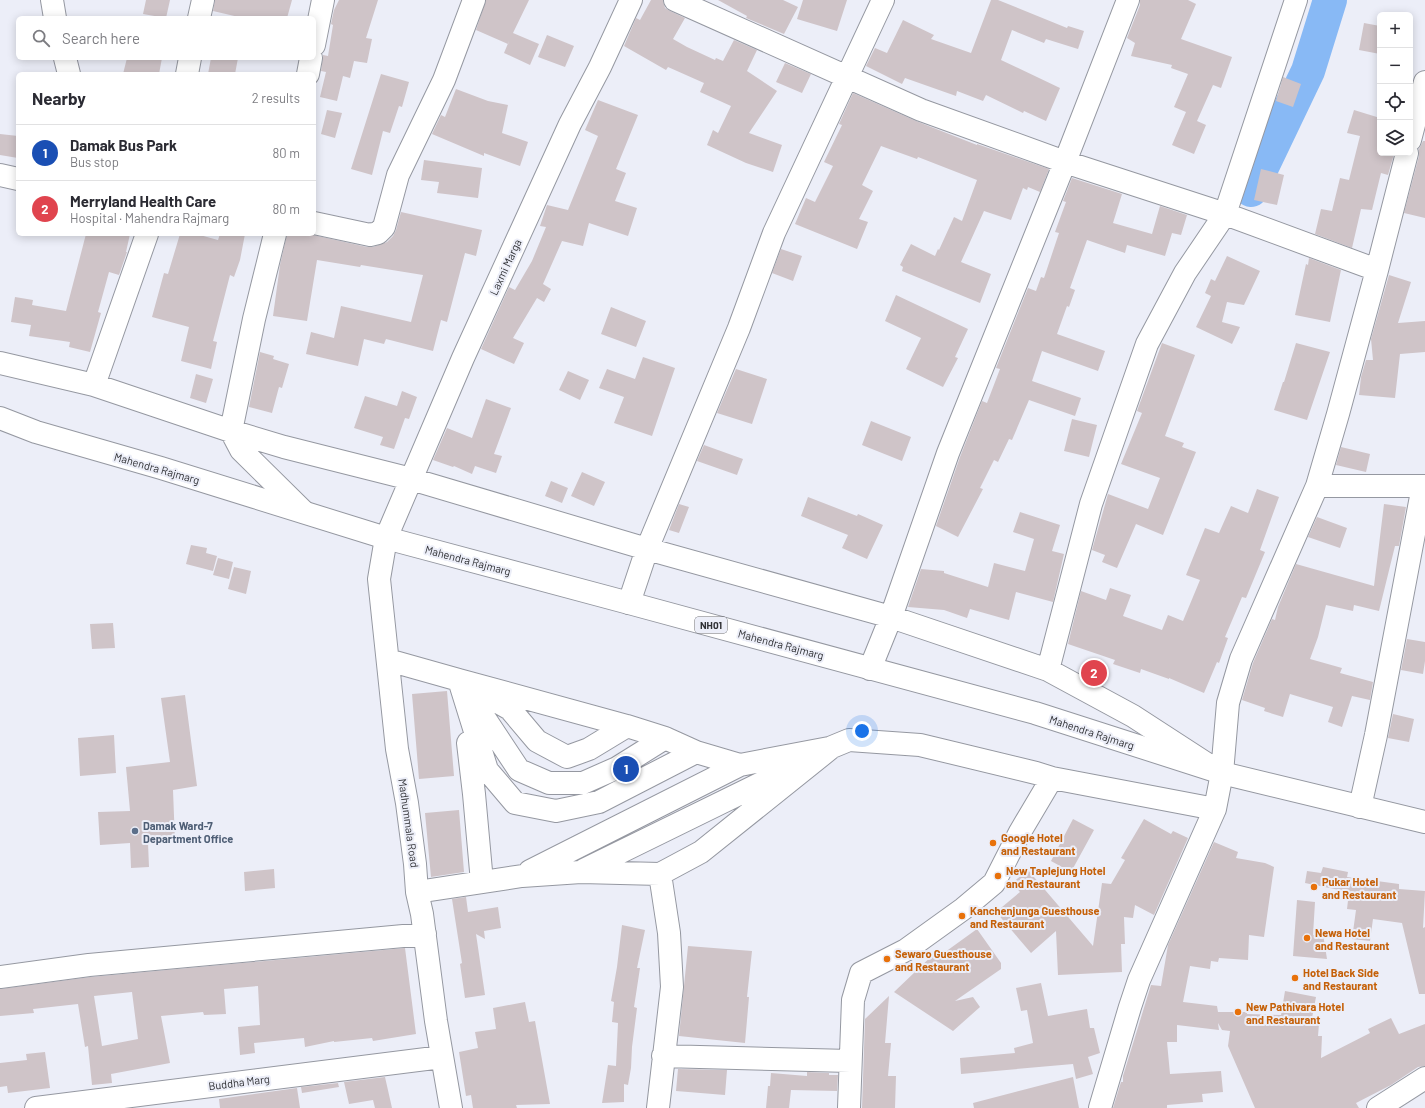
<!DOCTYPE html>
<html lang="en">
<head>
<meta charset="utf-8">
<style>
  :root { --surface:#fff; --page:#f2f2f3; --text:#2b2b33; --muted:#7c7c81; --line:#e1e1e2; --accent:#3c5dcf }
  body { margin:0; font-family:Barlow,sans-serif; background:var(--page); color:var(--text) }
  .controls { position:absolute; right:12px; top:12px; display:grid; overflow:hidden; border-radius:6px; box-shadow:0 2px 10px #0003 }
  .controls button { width:36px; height:36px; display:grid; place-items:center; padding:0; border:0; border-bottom:1px solid var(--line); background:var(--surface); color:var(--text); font:20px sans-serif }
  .you { position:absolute; left:862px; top:731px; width:14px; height:14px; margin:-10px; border:3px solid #fff; border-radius:50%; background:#1a73e8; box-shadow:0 0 0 6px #1a73e833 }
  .badge { display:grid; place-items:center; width:26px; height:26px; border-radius:50%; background:var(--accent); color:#fff; font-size:13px; font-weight:700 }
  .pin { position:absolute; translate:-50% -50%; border:2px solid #fff; box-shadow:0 1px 4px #0006 }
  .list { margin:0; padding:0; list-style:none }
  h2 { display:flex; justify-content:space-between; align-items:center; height:52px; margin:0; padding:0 16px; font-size:17px }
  h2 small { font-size:13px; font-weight:400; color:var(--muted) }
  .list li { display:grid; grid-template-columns:26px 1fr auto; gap:12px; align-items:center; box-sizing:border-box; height:56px; padding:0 16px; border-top:1px solid var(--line) }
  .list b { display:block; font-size:15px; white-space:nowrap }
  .list p { margin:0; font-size:13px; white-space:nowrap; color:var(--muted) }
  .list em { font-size:13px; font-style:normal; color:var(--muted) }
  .icon { flex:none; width:22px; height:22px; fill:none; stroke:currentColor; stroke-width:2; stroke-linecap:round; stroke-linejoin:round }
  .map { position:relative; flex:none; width:1425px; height:1108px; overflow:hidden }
  .search { position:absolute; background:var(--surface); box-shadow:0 2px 10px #0003; left:16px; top:16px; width:300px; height:44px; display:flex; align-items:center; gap:10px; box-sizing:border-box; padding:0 14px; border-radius:6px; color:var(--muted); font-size:15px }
  .panel { position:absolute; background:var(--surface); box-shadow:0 2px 10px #0003; left:16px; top:72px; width:300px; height:164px; border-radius:6px }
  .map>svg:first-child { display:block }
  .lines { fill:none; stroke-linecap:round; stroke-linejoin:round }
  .river { stroke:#88b9f5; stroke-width:34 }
  .building { fill:#cfc4c8; fill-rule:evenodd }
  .minor-casing { stroke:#9598a1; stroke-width:24 }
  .highway-casing { stroke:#9598a1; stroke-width:24 }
  .minor { stroke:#fff; stroke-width:22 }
  .highway { stroke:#fff; stroke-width:22 }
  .service-dot { fill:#5c6f8a; stroke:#eceef8; stroke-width:1.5 }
  .food-dot { fill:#e8710a; stroke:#eceef8; stroke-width:1.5 }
  .labels { text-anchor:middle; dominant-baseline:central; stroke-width:4; stroke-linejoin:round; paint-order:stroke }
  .shield { fill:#eceef8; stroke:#68696f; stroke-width:1 }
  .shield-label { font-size:10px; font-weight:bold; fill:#2f3034 }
  .street-label { font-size:11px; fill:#2f3034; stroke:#eceef8 }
  .service-label { font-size:11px; font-weight:bold; fill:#4e5e75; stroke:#eceef8; text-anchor:start }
  .food-label { font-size:11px; font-weight:bold; fill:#c56008; stroke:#eceef8; text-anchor:start }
</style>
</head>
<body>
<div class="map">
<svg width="1425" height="1108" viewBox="0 0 1425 1108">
  <rect width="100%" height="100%" fill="#eceef8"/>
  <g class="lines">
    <!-- river -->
    <path class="river" d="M1251,190l57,-119 22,-71"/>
  </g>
  <!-- building -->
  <path class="building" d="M146,0h24l-4,18 -23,-4z
    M215,0h77l-5,18h-44l-30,-7z
    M339,0h39l-12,38 6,1 -5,24 -13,-2 -4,17 -7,-2 -6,25 -17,-4 6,-25 -5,-1 2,-16 5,1 5,-31 -2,-1 3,-14z
    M486,0h43l-16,33 26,11 -9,21 -26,-12 5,-12 -1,3 -32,-14z
    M651,0h12l2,8 5,3 15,7 -12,21 14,8 28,13 1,-2 7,3 11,-21 23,10 -10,21 30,20 -28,42 33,12 -9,27 -27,-9 -39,-18 6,-15 5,3 13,-27 -31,-14 4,-9 -36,-16 -2,3 -42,-24 12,-28 4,2z
    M718,0h65l15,7 -14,27 -38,-16 1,-2z
    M803,0h44l-10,31 -40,-12z
    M991,0h7l69,28 1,-2 16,5 -6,18 -32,-10 -2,4 -32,-13 -11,30 59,28 -14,33 -22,-10 -1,2 -37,-18 -3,6 -26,-10 -1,5 -51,-18 -3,6 -36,-18 9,-18 12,5 16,-33 31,15 -3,4 40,14z
    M1140,0h48l8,4 -15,35 51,18 -11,31 -8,-3 -16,36 9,4 -12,29 -22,-9 14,-33 -12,-5 14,-33 -17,-6 1,-3 -41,-9 4,-13 -8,-5 13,-33z
    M1364,23l16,3v28l-21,-4z
    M547,35l27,11 -9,21 -27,-10z
    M127,58h35l-3,16h-36z
    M211,58h27l-3,16h-27z
    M785,63l26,11 -9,19 -26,-11z
    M381,74l28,8 -7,25 -3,-1 -9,27 -7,-2 -11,44 -21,-6z
    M1283,77l18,7 -8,23 -17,-6z
    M456,89l32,12 20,4 -6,28 26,9 -8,24 -36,-13v3l-52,-22 9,-19 4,2z
    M853,93l63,28 61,24v-1l72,25 -9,23 -12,-5 -1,3 -4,-2 -12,32 -27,-9 -23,51 30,12 -11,29 -78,-32 1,-4 -3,-2 11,-21 24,12 3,-7 1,1 15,-33 8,4 15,-41 -59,-23 -1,2 -36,-13 -19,39 11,6 -14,28 9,3 -11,27 -62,-25 11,-26 9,4 18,-36 -9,-4 18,-37 -3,-1z
    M598,100l40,15 -22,54 10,4 -11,28 22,7 -9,28 -39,-13 -6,23 -21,-5 -19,43 8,5 -7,13 -7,-4 -24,40 11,5 -10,21 -33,-15 28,-62 6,3 17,-29 14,-34 -6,-1 7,-21 21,5 30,-74 -13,-6z
    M327,110l15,3 -7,25 -14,-4z
    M1354,110l26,8v35l14,1 -6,21 -7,-2 -9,37 -11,-1 -9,39 -37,-14 6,-25 11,2 8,-33 9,2 11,-44 -13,-3z
    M0,134l18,2v22l-18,-3z
    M1423,141h2v77l-21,-5 15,-57v-7z
    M424,160l58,8 -4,30 -41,-5 2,-11 -18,-2z
    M1261,169l23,6 -7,30 -23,-5z
    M1072,178l50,16 -9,29 39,11 8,-28 27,9 -6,20 -9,-2 -7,23 -38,-11 -2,8 -38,-13 -17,48 5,2 -6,17 -2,-1 -10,28 48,17 -7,20 -56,-20 -10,30 49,17 -6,18 -46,-16 -17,40 -3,-1 -11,23 -4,-2 -14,28 3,1 -25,48 -22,-11 24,-69 22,-56 5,2 13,-34 -4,-1 32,-80 8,3 5,-14 3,1 15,-45 -4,-1 11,-30 -3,-1z
    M401,212l81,18 -6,26 -11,-3 -18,69 -6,-2 -8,31 -47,-12 -2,5 -20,-5 -6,27 -52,-12 5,-22 23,6 7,-32 70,16 12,-47 -62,-10 -1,2 -43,-7 -10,61 -34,-5 7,-51 7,-31h22l58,13h6l14,-5 6,-6 3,-6z
    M86,234h44l-4,18h1l-8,23 -10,-3 -11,40 3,1 -11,39 -21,-5 1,-5 -41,-6 2,-11 -20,-3 4,-25 18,3 -1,5 34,6z
    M180,234h16l22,6 2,-6h25l-5,26 -6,17 -4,-2 -17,66 4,1 -6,27 -30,-8 8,-34 -37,-10 12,-44 4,1z
    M781,249l21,7 -9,25 -21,-8z
    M1227,256l33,15 -16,34 -17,-3 -5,20 18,5 -8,17 -36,-17 15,-31 -6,-3 6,-14 4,2z
    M1309,258l32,12 -11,52 -35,-7 11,-51 2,1z
    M1389,275l22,7 -13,41 27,-2v31l-25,2 -5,44 -36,-3 2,-18 5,-17h7l-2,-21z
    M896,295l72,34 -13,28 3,1 -15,29 -37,-18 15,-31 -36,-17z
    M611,307l35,14 -10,26 -35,-13z
    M1162,343l33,12 -30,81 19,7 -2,4 14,5 -33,83 -27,-11 -19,44 -15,-6 3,-7 -13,-5 16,-56 40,15 12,-31 -39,-14 21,-51 -5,-2z
    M1296,343l34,9 -23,68 -33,-10 9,-28h1z
    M260,352l14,4 -1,3 16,5 -7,24 -3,-1 -7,26 -23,-6z
    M643,357l32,11 -23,68 -38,-13 10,-26 -25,-9 8,-19 28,10z
    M736,369l31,10 -15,45 -35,-11z
    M568,371l21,9 -9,20 -21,-10z
    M196,374l17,5 -7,24 -16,-5z
    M402,391l15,6 -8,22 -4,-1 -11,31 -14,-4 3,-8 -29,-9 11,-32 32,10z
    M486,399l25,9 -17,46 8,2 -6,17 -21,-7 -3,8 -18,-8 -1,1 -20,-7 14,-32 25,10z
    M1072,419l25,6 -8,32 -25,-6z
    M871,421l40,16 -9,24 -40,-16z
    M704,445l39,14 -6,16 -40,-14z
    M1341,447l29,7 -4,18 -30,-7z
    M582,472l23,10 -11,24 -23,-10z
    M551,481l17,7 -6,15 -17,-7z
    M1257,489l22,8 -19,53 5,2 -19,46 -4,-1 -17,40 3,1 -9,25 -2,-1 -13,31 -35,-15v1l-28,-10 -1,4 -27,-9 2,-4 -47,-16 13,-53 25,9 4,-12 21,7 -8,21 39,14 6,-15 15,6 17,-41 -14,-5 19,-47 14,5 12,-27 17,7z
    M808,497l49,19 1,-2 25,11 -16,34 -25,-11 6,-13 -47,-19z
    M679,504l10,3 -10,26 -10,-3z
    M1384,504l22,3 -7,39h-4l-16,65 -25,-6 -1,6 -27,-6 -8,32 -8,22 32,9 -2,5 33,9 -3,18 -18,-4 -10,31 -14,-5 5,-15 -43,-13 -7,23 -19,-6 1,-3 -23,-8 11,-37 19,-44 3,1 3,-13 18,-43 78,22z
    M1020,512l40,13 -8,26 12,3 -11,48 -37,-10 -7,28 -39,-11 -3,9 -23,-8 -36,-3 13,-38 23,2v2l44,14 6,-24 31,8 9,-32 -21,-7z
    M1317,517l30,11 -7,20 -32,-11z
    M191,545l16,3 -1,5 11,3 -4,15 -27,-7z
    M218,558l15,4 -4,17 -16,-4z
    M234,567l17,4 -5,23 -18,-5z
    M113,623l2,25 -23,1 -2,-25z
    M1407,639l18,3v19l-2,13 -22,-4z
    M447,691l7,85 -35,3 -7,-85z
    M185,695l12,91 -24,4 2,52 -27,1 1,24 -18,1 -1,-25 -30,2 -2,-33 32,-1 -4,-44 44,-5 -9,-64z
    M1393,714l21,5 -5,23 -21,-4z
    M114,735l2,38 -36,3 -2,-38z
    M459,810l5,62 -33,5 -6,-64z
    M1073,819l21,11 -23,42 -20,-11z
    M1144,819l27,15 2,-3 15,7 -34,77 -19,-10 -2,13 -9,-1 1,27h-4l1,28 -64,3 -2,-44 -25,22 -35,-41 24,-20 -8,-9 16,-13 65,76 9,-63 9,1 14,-24 -4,-2z
    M1214,842l24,10 -2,6 29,5 9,4 -10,70 -15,-2 -1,25 -29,-2 -1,4 -7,-1 -1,8 -20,-3 -7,36 34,4 1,6h29v2l34,1 4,-24 31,6 -5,26 8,1 -1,12h4l-1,22 49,-25 -2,-4 23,-11 8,16 26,-10v42l-7,1 -27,18 -35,18 3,5h-104l-27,-62 2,-15 -8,-1 -4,-7 1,7 -42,-5v17h-10l3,32 51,-3 2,21 -21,2 1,8 -36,3v3h-54l8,-26h2v-6l28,-91 10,1 7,-41z
    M1323,867l25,5 -1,5 52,7v5l26,2 -2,37 2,-1v67h-6l-17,-71 -29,-4 -3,22 -18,-2 4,-29 -9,-1 2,-17 -44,-9 2,-12 14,2z
    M274,869l1,19 -30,3 -1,-19z
    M466,897l2,15 30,-5 3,21 -17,3 1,8 -9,-5 9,61 -20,3 -5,-34 2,-1 -10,-64z
    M1297,900l18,2 -2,33 10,-1 4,25 -34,-3z
    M622,925l23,5 -8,38h3l-6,39 3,1 -5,39 -1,21 -3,17 -4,-1v18l-22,1 6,-38 8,1 2,-43 -6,-1 2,-20 -3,-1 6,-34z
    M977,929l24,34v6l-46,32 18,-4 7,10 -27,24 -59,-39 44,-42 3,5z
    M688,946l64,5 -5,46h2l-4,46 -66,-7z
    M405,948l11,86 -43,7 -1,-3 -38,4v-1l-29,6 -1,-9 -50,5 1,10 -15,2 -2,-28 22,-2 -2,-39 -34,3 2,25 -22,1 -1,-3 -42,4 9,47 -59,11 1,9 -20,2 -4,-39 -3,1 -7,-43 -45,5 1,4 -34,3v-27l90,-12zM132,992l6,47 -36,7 -8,-50z
    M1041,983l7,33 39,-7 3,19h4l6,25 -12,4 5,17 -17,5 -3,-15 -112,10 -1,-16 55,-5 -1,-5 19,-5 -6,-33 -6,1 -5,-23z
    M889,996l-4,47h6l-3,33h8l-1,32h-33l3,-89z
    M525,1002l4,20 6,-1 15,83 -34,1 1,3h-44l-2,-13 -5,1 -7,-44 19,-4 -3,-16 21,-3 -3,-21z
    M45,1052l5,36 -42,5 -1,-7 -7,1v-24l27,-3 -1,-6z
    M678,1069l49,1 -2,25 -49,-4z
    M807,1072l22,1v2h9l-1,16 -46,-1 -2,18h-23l2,-22h2l1,-13 36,3z
    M385,1077l7,31h-17l-2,-8 -24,4 -5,-22z
    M1073,1077l6,31h-105l-1,-5z
    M338,1083l1,4 -37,6 -1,-6z
    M297,1088l3,20h-80l-1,-9z"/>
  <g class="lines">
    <!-- minor casing -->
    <g class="minor-casing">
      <path id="minor" d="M52,0l3,18
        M675,0l246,110 144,52 160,52 152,56
        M199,18l4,-18
        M314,45l9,-45
        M65,58l4,16
        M187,74l3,-16
        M308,74l3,-16
        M1410,140l15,-58
        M0,175l18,4
        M314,223l56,12 8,-2 6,-6 14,-52 46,-95 30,-80
        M275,234l-21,85 -23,112 10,19 63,62
        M0,363l94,22 137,46 53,16 127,32 236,70 244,68 157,53 85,46 77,50
        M94,385l53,-151
        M1317,486h108
        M629,603l18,-54 92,-221 35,-95 109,-233
        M388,660l71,20 28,90 28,33 41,8 43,-9 97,-50 44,13
        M870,669l21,-52 57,-164 117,-291 63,-162
        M1048,670l43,-166 56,-160 38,-71 40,-59 71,-214
        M459,680l168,46 38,12
        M487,696l23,13 27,32 30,16 22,-8 38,-23
        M472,699l47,71 30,13h34l34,-15 48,-30 31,14
        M468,743l6,51 8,88
        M1360,807l16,-72 47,-249
        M584,870l210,-103
        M530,871l210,-106 89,-17
        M417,892l105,-16 59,-4 79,2 41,-22 131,-105 17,-7 71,5 116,28 16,5 163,31
        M0,977l89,-12 336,-31
        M663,1056l187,5
        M36,1108l406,-51
        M451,1108l-15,-87 -14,-107 -5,-22 -2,-28 -8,-61 -10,-54 -18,-170 7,-41 77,-180 107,-234 30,-57 31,-67
        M658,1108l14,-121 -3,-54 -9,-59
        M849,1108l4,-108 8,-27 45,-23 57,-41 31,-26 26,-51 32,-54
        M1100,1108l30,-101 9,-27 76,-171 7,-36 6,-70 13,-44 76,-173 21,-72 39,-144 30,-117
        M1378,1108l47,-30"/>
    </g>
    <!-- highway casing -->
    <g class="highway-casing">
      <path id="highway" d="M0,418l36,14 125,36 225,70 243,65 406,110 187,60 203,49"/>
    </g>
    <!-- minor -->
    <use href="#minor" class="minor"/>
    <!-- highway -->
    <use href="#highway" class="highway"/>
  </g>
  <!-- markers -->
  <circle class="service-dot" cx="135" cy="831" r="4"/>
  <g class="food-dot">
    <circle cx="993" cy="843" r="4"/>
    <circle cx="998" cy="876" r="4"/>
    <circle cx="1314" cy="887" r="4"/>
    <circle cx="962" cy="916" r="4"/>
    <circle cx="1307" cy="938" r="4"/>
    <circle cx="887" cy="959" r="4"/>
    <circle cx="1295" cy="978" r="4"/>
    <circle cx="1238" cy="1012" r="4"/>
  </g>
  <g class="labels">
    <!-- shield labels -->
    <rect class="shield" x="695" y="617" width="32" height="16" rx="3"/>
    <g class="shield-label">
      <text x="711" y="625">NH01</text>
    </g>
    <!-- street labels -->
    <g class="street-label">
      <text transform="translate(505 267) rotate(-65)">Laxmi Marga</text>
      <text transform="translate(157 468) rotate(16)">Mahendra Rajmarg</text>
      <text transform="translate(468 560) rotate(15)">Mahendra Rajmarg</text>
      <text transform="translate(781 644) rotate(15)">Mahendra Rajmarg</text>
      <text transform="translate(1092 732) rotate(18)">Mahendra Rajmarg</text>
      <text transform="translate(409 823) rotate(82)">Madhummala Road</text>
      <text transform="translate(239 1082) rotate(-7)">Buddha Marg</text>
    </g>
    <!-- service labels -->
    <g class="service-label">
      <text x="143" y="825">Damak Ward-7<tspan x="143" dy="13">Department Office</tspan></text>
    </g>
    <!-- food labels -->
    <g class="food-label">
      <text x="1001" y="837">Google Hotel<tspan x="1001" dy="13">and Restaurant</tspan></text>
      <text x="1006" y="870">New Taplejung Hotel<tspan x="1006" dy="13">and Restaurant</tspan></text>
      <text x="1322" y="881">Pukar Hotel<tspan x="1322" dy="13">and Restaurant</tspan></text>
      <text x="970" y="910">Kanchenjunga Guesthouse<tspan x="970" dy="13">and Restaurant</tspan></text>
      <text x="1315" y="932">Newa Hotel<tspan x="1315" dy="13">and Restaurant</tspan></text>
      <text x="895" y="953">Sewaro Guesthouse<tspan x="895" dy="13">and Restaurant</tspan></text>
      <text x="1303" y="972">Hotel Back Side<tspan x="1303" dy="13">and Restaurant</tspan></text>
      <text x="1246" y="1006">New Pathivara Hotel<tspan x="1246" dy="13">and Restaurant</tspan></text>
    </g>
  </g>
</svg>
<div class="controls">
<button>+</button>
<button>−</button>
<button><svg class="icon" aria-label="locate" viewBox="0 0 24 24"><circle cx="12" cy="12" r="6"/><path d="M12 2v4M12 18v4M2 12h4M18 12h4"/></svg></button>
<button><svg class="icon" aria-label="layers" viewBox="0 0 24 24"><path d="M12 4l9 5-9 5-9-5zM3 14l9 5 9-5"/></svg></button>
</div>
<div class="you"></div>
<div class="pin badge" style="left:626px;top:769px;background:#1a4fb4">1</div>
<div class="pin badge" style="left:1094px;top:673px;background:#e0444e">2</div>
<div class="search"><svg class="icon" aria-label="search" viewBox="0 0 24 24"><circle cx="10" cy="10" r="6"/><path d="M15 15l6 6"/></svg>Search here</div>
<section class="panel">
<h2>Nearby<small>2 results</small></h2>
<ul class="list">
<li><span class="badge" style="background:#1a4fb4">1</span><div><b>Damak Bus Park</b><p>Bus stop</p></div><em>80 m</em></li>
<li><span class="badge" style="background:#e0444e">2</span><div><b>Merryland Health Care</b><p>Hospital · Mahendra Rajmarg</p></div><em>80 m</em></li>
</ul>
</section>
</div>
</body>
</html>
